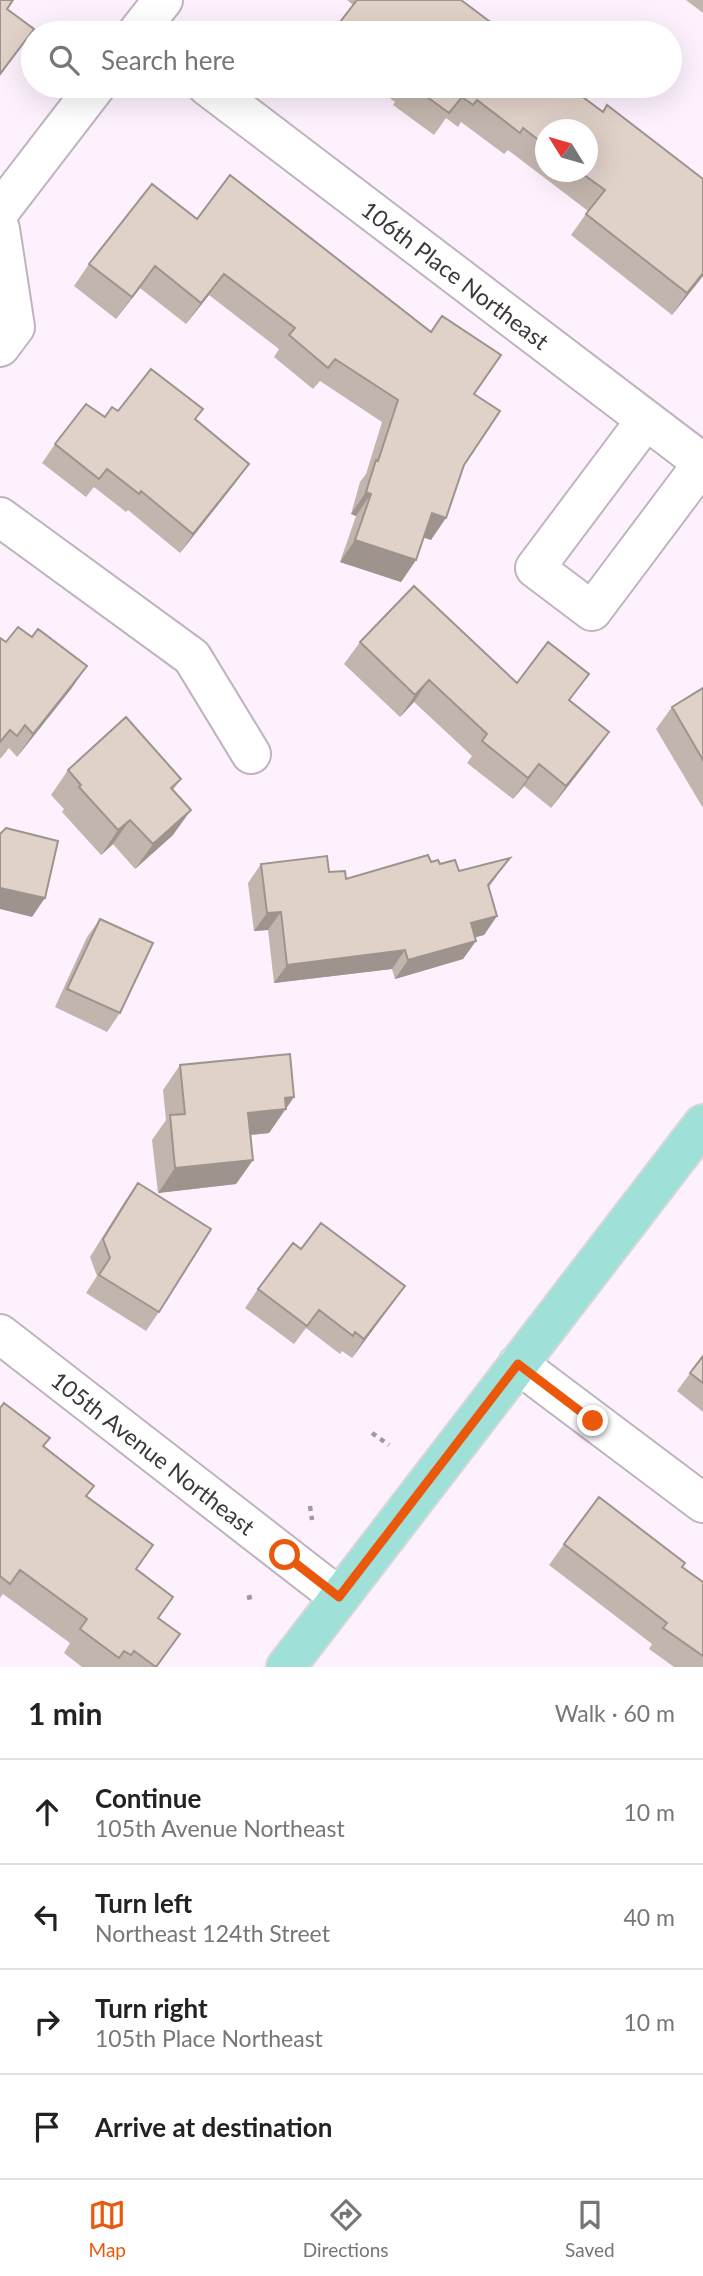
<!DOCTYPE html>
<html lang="en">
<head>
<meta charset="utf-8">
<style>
  :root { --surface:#fff; --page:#f6f6f6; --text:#222; --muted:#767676; --line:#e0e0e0; --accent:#ea580c }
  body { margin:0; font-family:Lato,sans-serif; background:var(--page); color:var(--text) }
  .compass { position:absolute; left:535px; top:119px; width:63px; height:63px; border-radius:50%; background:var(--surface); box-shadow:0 7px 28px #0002; rotate:307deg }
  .stop { position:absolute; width:21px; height:21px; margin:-16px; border:5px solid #ea580c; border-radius:50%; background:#fff }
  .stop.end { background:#ea580c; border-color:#fff; box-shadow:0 2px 7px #0008 }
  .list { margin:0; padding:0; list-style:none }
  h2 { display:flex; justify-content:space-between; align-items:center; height:91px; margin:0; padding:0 28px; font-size:30px }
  h2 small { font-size:23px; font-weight:400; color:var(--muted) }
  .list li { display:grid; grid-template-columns:46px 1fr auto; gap:21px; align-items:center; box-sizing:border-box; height:105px; padding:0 28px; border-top:2px solid var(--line) }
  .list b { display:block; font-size:26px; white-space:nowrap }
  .list p { margin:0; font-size:23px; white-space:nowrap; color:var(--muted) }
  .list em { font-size:23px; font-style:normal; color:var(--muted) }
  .icon { flex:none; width:38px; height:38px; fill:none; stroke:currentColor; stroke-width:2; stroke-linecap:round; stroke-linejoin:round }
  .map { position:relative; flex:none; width:703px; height:1667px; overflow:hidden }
  .search { position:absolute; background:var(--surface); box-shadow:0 7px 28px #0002; left:21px; right:21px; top:21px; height:77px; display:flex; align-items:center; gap:18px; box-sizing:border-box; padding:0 24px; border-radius:38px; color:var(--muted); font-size:26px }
  .sheet { height:511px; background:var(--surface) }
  nav { display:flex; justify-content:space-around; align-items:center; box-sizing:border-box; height:98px; border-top:2px solid var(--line); background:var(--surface); font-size:19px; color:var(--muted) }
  nav a { display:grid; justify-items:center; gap:4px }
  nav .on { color:var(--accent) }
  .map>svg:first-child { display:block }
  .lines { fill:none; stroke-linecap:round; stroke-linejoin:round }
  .minor-casing { stroke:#bfb3bf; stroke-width:42 }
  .major-casing { stroke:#d8d7d8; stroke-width:42 }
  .path { stroke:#a399a3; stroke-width:4.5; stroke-dasharray:5 5; stroke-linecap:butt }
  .minor { stroke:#fff; stroke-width:38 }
  .major { stroke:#9fe1d9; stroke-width:38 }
  .wall { fill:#c2b5ad; fill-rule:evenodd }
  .shaded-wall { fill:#9e938d }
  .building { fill:#e1d2c9; stroke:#9e938d; stroke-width:2 }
  .route { stroke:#ea580c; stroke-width:9 }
  .labels { text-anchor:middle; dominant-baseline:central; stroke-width:6; stroke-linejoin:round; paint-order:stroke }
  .street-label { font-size:23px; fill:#3c373c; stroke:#fef1fe }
</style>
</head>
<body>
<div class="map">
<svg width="703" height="1667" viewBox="0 0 703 1667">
  <rect width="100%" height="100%" fill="#fef1fe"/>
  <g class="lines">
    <!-- minor casing -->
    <g class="minor-casing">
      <g id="minor">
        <path d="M137,33l26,-33"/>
        <path id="s1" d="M207,86l496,377"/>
        <path d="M0,211l96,-125"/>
        <path d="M0,229l15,98 -15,20"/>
        <path d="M646,420l-111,148 57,43 111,-148"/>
        <path d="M0,517l192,140 59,97"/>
        <path id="s2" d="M0,1334l339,263"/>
        <path d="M518,1364l185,139"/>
      </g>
    </g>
    <!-- major casing -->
    <g class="major-casing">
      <path id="major" d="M286,1667l417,-543"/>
    </g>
    <!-- path -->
    <path class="path" d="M372,1433l17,12
      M310,1506l2,14
      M247,1598l8,-2"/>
    <!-- minor -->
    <use href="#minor" class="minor"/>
    <!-- major -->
    <use href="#major" class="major"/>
  </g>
  <!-- wall -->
  <path class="wall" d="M347,0h114l44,33h-173l21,-28z
    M686,0h17v13z
    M373,86h195l135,190 -31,39 -101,-80 17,-24 -80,-61 -4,4 -43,-32 -3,5 -12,-9 -12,17 -41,-30 2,-3zM545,130l42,42h-42z
    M197,219l234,113 11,-16 32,78 -10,71 -33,75 -7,-3 -8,23 -15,22 -61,-20 16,-46 -5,-2 9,-32 6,-8 16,-52 -62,-41 -7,8 -39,-32 5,-8 -70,-54 -23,29 -46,-36 -24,31 -42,-33 15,-22z
    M118,411l77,9 41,62 -56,71 -52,-43 -2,2 -32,-25 -8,10 -44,-34 13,-19z
    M32,637l55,29 -16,23 -54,68 -8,-9 -8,10h-1v-120l6,4z
    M360,642l157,41 53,18 23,53 -42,54 -27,-22 -11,13 -46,-36 5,-7 -58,-54 -14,15 -56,-53z
    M703,688v120l-47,-79 16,-22z
    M68,770l113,9 -8,11v45l-38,34 -22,-25 -12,11 -39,-43 2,-3 -13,-14z
    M431,862l9,2 19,7 38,5 -8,11 8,29 -13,19 -9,2 1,4 -13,18 -68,20 -3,-10 -118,14 -6,-53 -14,1 -6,-48 13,-19 68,8 17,7z
    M100,919l20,94 -13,19 -52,-25 32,-70z
    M180,1065l114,32 -25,36 -18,2 2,25 -17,24 -78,9 -6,-53 14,-20 -3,-30z
    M138,1183l21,129 -13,19 -60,-38 11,-17 -7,-19 35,-56z
    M301,1249l104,37 -53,72 -10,-7 -2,3 -34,-26 -12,16 -49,-36 13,-19z
    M703,1356v56l-26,-21z
    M0,1408l43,39 51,39 -7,10 49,73 37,28 -15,22 -1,48h-75l-18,-14 6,-10 -67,-49 -3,4z
    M564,1544l118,23 21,15v85h-29l-25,-18 3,-5 -103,-79z"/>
  <!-- shaded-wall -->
  <path class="shaded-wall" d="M34,29l-16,22 -18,24v-1z
    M155,266l-15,22 -24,31 16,-22z
    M703,273v3l-31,39 15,-22z
    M224,274l-15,21 -23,29 15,-21z
    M249,464l-13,18 -56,71 13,-19z
    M366,492l5,2 -15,22 -5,-2z
    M432,513l14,5 -15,22 -15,-5z
    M355,540l61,20 -15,22 -61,-20z
    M87,666l-16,23 -54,68 16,-23z
    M429,680l-15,22 -14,15 15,-22z
    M609,732l-16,22 -42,54 15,-22z
    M539,764l-15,22 -11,13 15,-21z
    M191,810l-18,25 -38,34 18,-25z
    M130,820l-17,24 -12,11 17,-25z
    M0,888l45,10 -13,19 -32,-8z
    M281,912l-13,18 -14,1 13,-18z
    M497,916l-13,19 -26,7 13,-19z
    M476,941l-13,18 -68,20 13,-19z
    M405,950l-13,19 -118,14 13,-18z
    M294,1097l-25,36 -38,4 17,-24 37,-15z
    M253,1160l-17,24 -78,9 17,-25z
    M405,1286l-13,18 -40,54 12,-19z"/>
  <!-- building -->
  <path class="building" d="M0,0h13l-6,9 27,20 -34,45z
    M357,0h104l44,33h-158l-10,-7z
    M412,86h156l35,26 4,-7 96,74v94l-16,20 -101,-79 19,-24 -25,-18h7v-42h-42v15l-22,-17 -3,5 -43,-33 -4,5 -11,-8 -13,16z
    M230,175l201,157 11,-16 59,39 -27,39 26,17 -36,54 -18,53 -14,-5 -16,47 -61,-20 16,-46 -5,-2 10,-32 2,1 20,-61 -63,-41 -7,9 -39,-33 6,-7 -71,-54 -23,29 -46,-37 -23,31 -43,-33 63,-80 45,35z
    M151,369l52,40 -8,10 54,45 -56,70 -52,-43 -2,3 -32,-25 -8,10 -44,-35 31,-40 19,13 7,-10 6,4z
    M414,586l103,97 31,-41 41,32 -20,26 40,32 -43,54 -27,-22 -11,14 -46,-37 5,-7 -58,-54 -14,15 -55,-53z
    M18,627l14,10 6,-8 49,37 -54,68 -8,-9 -8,11 -7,-6 -10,12v-104l6,4z
    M703,688v72l-31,-53z
    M126,717l55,62 -10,9 20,22 -38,34 -23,-24 -12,10 -39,-43 2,-2 -13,-15z
    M6,828l52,13 -13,57 -45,-10v-54z
    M428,855l3,7 7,-2 2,4 15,-4 4,11 51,-13 -22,27 9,31 -26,7 5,18 -68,19 -3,-10 -118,15 -6,-53 -14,1 -6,-49 66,-8 2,16 16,-1 1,8z
    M100,919l53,24 -33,70 -53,-24z
    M290,1054l4,43 -9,1 1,11 -38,4 5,47 -78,8 -5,-53 15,-1 -5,-49z
    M138,1183l73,46 -52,83 -60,-37 11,-17 -7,-19z
    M321,1223l84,63 -41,53 -9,-7 -2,4 -34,-26 -12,16 -49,-37 35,-46 8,6z
    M703,1356v27l-13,-10z
    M4,1403l46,35 -7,8 51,40 -8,10 67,49 -17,24 37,28 -15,21 22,16 -24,33 -22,-16 -3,4 -7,-4 -5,7 -39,-29 7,-10 -67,-49 -10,14 -10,-8v-168z
    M599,1497l86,66 -3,4 21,15v74l-40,-28 4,-5 -103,-79z"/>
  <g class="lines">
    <!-- route -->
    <path class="route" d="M285,1555l54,42 179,-233 75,57"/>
  </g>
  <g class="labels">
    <!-- street labels -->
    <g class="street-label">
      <text stroke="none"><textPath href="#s1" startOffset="312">106th Place Northeast</textPath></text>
      <text stroke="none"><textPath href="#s2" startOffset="194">105th Avenue Northeast</textPath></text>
    </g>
  </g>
</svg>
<svg class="compass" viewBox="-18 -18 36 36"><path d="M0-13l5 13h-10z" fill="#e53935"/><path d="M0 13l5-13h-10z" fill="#767676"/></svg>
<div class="stop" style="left:285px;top:1555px"></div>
<div class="stop end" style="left:593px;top:1421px"></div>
<div class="search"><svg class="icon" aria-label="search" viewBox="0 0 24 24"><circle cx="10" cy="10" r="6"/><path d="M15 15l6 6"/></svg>Search here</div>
</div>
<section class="sheet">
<h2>1 min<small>Walk · 60 m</small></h2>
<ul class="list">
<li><svg class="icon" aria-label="ahead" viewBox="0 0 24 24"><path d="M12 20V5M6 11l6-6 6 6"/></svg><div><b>Continue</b><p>105th Avenue Northeast</p></div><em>10 m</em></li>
<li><svg class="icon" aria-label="left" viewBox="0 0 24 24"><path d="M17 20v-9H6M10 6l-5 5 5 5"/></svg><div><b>Turn left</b><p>Northeast 124th Street</p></div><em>40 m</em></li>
<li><svg class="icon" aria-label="right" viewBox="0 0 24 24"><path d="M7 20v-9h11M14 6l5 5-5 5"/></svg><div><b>Turn right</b><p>105th Place Northeast</p></div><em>10 m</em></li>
<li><svg class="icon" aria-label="arrive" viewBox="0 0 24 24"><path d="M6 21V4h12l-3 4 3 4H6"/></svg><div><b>Arrive at destination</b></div></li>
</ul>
</section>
<nav>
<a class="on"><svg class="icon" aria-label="map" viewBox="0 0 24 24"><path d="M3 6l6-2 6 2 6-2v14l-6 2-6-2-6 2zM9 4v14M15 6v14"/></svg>Map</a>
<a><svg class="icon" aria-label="directions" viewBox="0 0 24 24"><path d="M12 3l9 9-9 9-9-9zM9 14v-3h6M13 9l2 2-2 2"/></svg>Directions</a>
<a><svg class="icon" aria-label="saved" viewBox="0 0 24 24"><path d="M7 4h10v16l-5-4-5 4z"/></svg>Saved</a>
</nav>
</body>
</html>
